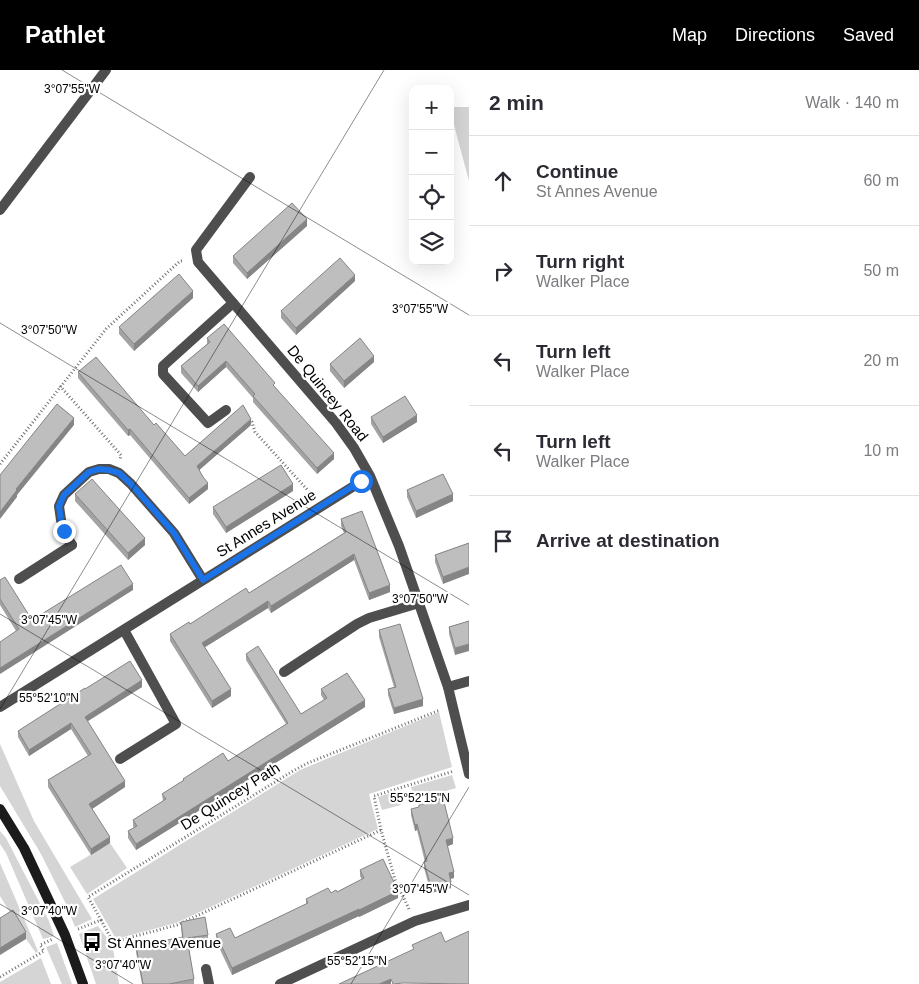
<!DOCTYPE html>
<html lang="en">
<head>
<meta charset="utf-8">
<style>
  :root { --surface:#fff; --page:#f7f7f7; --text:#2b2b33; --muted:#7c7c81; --line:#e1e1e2; --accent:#000 }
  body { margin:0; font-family:Arial,sans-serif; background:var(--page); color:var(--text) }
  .controls { position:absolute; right:15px; top:15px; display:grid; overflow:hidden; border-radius:10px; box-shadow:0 5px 20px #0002 }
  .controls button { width:45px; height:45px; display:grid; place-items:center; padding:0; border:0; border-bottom:1px solid var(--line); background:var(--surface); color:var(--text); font:25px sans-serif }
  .stop { position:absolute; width:15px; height:15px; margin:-11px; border:4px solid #1a73e8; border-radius:50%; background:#fff }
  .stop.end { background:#1a73e8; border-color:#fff; box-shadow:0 1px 5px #0008 }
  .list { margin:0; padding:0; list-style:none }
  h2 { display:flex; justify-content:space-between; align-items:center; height:65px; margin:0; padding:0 20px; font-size:21px }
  h2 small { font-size:16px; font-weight:400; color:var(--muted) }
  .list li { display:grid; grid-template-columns:32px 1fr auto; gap:15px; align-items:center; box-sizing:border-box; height:90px; padding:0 20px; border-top:1px solid var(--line) }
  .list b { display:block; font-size:19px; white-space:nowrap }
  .list p { margin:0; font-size:16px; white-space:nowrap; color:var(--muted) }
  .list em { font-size:16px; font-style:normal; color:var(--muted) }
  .icon { flex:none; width:28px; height:28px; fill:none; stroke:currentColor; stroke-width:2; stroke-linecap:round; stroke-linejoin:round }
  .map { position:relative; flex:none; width:469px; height:914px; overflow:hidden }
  header { display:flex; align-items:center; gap:30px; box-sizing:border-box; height:70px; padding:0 25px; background:var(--accent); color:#fff }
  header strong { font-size:24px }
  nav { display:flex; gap:28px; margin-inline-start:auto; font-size:18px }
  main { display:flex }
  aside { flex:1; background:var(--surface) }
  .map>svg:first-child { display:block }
  .green { fill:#d5d5d5 }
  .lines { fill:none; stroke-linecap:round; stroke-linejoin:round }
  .path { stroke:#707070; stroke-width:3; stroke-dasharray:1 2.5; stroke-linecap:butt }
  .lane { stroke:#4e4e4e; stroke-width:10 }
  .street { stroke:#4e4e4e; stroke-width:10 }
  .secondary { stroke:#1b1b1b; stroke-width:10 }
  .wall { fill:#a3a3a3 }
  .shaded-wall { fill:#858585 }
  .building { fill:#bebebe; stroke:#858585 }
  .route { stroke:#1a73e8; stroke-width:6 }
  .ticks { fill:none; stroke:#000; stroke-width:1; stroke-opacity:0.45 }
  .labels { text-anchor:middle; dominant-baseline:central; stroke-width:4.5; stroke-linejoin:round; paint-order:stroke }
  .street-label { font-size:15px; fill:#000; stroke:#fff }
  .poi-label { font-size:15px; fill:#000; stroke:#fff; text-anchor:start }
  .ticks-label { font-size:12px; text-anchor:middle; fill:#000; stroke:#fff; stroke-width:4.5; stroke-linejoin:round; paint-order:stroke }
</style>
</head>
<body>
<header>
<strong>Pathlet</strong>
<nav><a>Map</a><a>Directions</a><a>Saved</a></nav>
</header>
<main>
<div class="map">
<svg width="469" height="914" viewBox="0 0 469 914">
  <rect width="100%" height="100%" fill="#fff"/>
  <!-- green -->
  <path class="green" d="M450,37h19v74l-19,-71z
    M439,642l13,55 -83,27 9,35 -202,94 -60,16 -23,-40 207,-129z
    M0,674l34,77 58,98 -17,8 -10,-25 -24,-48 -41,-68z
    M452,705l4,13 -41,12 -4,-13z
    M397,721l4,14 -19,5 -4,-13z
    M0,761l6,7 43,83 5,15 -11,3 -37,-86 -6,-9z
    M110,773l17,25 -40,26 -17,-27z
    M0,793l38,88 -2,2 -10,-14 -26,-43z
    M98,856l9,12 6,11 6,35h-23l-17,-50z
    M57,873l15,41h-10l-16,-37z
    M41,888l10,26h-51v-2z"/>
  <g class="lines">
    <!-- path -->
    <path class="path" d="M60,316l61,69 -1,5
      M249,349l3,3 3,10 58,64
      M0,394l106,-135 74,-68h4
      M409,839l-14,-29 -14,-50 -7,-34 80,-25
      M101,850l12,22 64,-17 204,-95
      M78,859l23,-9 -13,-23 205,-126 15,-8 132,-53
      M0,907l44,-26 -4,-6 13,-6"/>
    <!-- lane -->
    <path class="lane" d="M0,140l106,-140
      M226,340l-18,13 -45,-49v-8l70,-63
      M19,509l53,-34
      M284,602l73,-48 12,-6 50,-15
      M448,617l21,-6
      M120,689l56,-35 -52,-94
      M206,899l3,15"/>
    <!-- street -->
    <path class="street" d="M250,107l-54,73 2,12 138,161 18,25 16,28 29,70 49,141 21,87
      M72,475l-8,-14 -3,-11 -2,-14 5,-11 25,-23 10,-3h10l10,4 12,11 43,49 29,47
      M0,637l370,-231
      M280,914l135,-63 54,-16"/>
    <!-- secondary -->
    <path class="secondary" d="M0,739l24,39 41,87 18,49"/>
  </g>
  <!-- wall -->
  <path class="wall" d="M307,156l-60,53 -14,-16v-7z
    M355,211l-59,54 -15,-17v-7z
    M193,228l-59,53 -15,-17v-7z
    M207,268l68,49 59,72 -17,15 -64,-72v-4l-27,-31 -28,25 -17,-19v-7l26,-22z
    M374,292l-30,26 -14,-17v-7z
    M78,302l76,53 31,31 66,-31 -52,45 9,19 -19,15 -59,-69 -2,1 -50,-58z
    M371,347l46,5 -34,21 -12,-19z
    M407,420l46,11 -37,17 -9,-21z
    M293,421l-67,42 -13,-19v-7z
    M75,424l70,51 -17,15 -53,-59z
    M341,449l49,73 -21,8 -15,-40 -83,53 -3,-5 -63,39 26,49 -19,12 -42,-67v-7l79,-41 95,-60 -3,-7z
    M469,473l-26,41 -8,-22v-7z
    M0,510l32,40 101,-30 -117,41 -16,-26z
    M469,551l-14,34 -6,-21v-7z
    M379,560l44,76 -29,8 -6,-19v-6l6,-2 -15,-50z
    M246,584l55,60 23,-14 -3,-5v-6l44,18 -229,143 -8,-12v-7l6,-3 -1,-2v-6l30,-19 -1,-7 21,-13v-2l45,-18 58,-37 -40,-64z
    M142,617l-55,34 38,66 -33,22 18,34 -19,12 -43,-68v-7l40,-24 -17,-27 -42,27 -11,-19v-6l67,-42z
    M411,739l42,35 -6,2 7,32 -4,1 1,9 -20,5 -7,-25v-6h1l-8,-32 -2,1 -4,-16z
    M360,800l38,28 -39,19v-1l-127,59 -16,-34v-7l19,4 71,-34v-5l31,-7 25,-12 -2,-4z
    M181,852l27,13v6l-20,3 6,35v5h-52l-6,-32v-6l46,-9 -1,-9z"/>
  <!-- shaded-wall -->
  <path class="shaded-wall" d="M307,149v7l-60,53v-6z
    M355,205v6l-59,54v-7z
    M193,221v7l-59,53v-7z
    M374,286v6l-30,26v-7z
    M226,291v6l-28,25v-6z
    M417,345v7l-34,21v-6z
    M74,348v7l-57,70v2l-17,22v-7l16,-23z
    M251,349v6l-54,47v-6z
    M130,359v6l-2,1v-6z
    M334,383v6l-17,15v-6z
    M208,413v6l-19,15v-6z
    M293,414v7l-67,42v-6z
    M453,424v7l-37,17v-7z
    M145,468v7l-17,15v-7z
    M354,484v6l-83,53v-7z
    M469,497v7l-26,10v-7z
    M133,514v6l-133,84v-6z
    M390,515v7l-21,8v-7z
    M268,531v7l-66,41v-6z
    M469,574v7l-14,4v-7z
    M142,610v7l-57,36v-6z
    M231,619v7l-19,12v-7z
    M423,629v7l-29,8v-6z
    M365,630v7l-229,143v-6z
    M71,653v6l-42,27v-6z
    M125,711v6l-36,24v-7z
    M417,754v6l-2,1v-6z
    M110,767v6l-19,12v-6z
    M453,768v6l-7,3v-7z
    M454,802v6l-5,1v-6z
    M451,812v6l-20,5v-6z
    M398,821v7l-39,19v-7z
    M359,839v7l-127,59v-7z
    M26,862v7l-26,16v-7z
    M391,909v5h-12z"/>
  <!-- building -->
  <path class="building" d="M292,133l15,16 -60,54 -14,-17z
    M340,188l15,17 -59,53 -15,-17z
    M179,204l14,17 -59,53 -15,-17z
    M224,254l51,59 -2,2 61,68 -17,15 -64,-72 2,-2 -29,-33 -28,25 -17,-20 29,-24 -3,-4z
    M360,268l14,18 -30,25 -14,-17z
    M96,287l58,68 2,-2 29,33 58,-51 8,14 -54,47 6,11 5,6 -19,15 -59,-69 -2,1 -50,-58z
    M405,326l12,19 -34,22 -12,-20z
    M57,334l17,14 -58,71 1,1 -17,22v-37z
    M281,395l12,19 -67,43 -13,-20z
    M443,404l10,20 -37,17 -9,-21z
    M92,409l53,59 -17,15 -53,-59z
    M362,441l28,74 -21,8 -15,-39 -83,52 -3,-5 -66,42 29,46 -19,12 -42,-67 19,-12 1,2 56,-36 3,5 97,-61 -5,-13z
    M469,473v24l-26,10 -8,-22z
    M121,495l12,19 -133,84v-26l19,-13 -19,-30v-19l5,-3 27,43z
    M469,551v23l-14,4 -6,-21z
    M400,554l23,75 -29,9 -6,-19 8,-2 -17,-57z
    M258,576l43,68 26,-16 -6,-9 26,-16 18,27 -229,144 -8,-13 9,-5 -4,-6 33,-21 -4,-5 22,-14 -1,-1 40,-26 5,8 60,-38 -42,-69z
    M130,591l12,19 -57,37 40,64 -36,23 21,33 -19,12 -43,-69 43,-26 -20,-31 -42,27 -11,-19 67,-43v1z
    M443,728l10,40 -7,2 8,32 -5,1 2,9 -20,5 -7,-25 3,-1 -10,-37 -2,1 -4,-16 8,-2v-2z
    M383,789l15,32 -39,19v-1l-127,59 -16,-34 14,-6 5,10 73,-35 -2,-4 22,-11 3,5 5,-3 1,2 27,-14 -4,-8z
    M13,840l13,22 -26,16v-30z
    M205,847l3,18 -21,3 7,41 -25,5h-26l-7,-38 47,-9 -2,-15z
    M469,861v53l-66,-1 -10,1 -2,-5 -12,5h-40l75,-35 -2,-4 29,-13 4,10z"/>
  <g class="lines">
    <!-- route -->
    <path class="route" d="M64,461l-3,-11 -2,-14 5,-11 25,-23 10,-3 10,1 10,3 12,11 43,49 29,47 158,-99"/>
  </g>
  <!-- ticks -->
  <path class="ticks" d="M62,0l407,245M0,253l469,282M0,544l469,281M0,639l384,-639M0,834l133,80M351,914l118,-197"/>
  <!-- icons -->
  <defs>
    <g id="bus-bare" transform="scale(1.5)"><path d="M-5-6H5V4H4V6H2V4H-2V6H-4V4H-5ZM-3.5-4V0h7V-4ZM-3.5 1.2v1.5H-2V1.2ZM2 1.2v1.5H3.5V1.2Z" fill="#000" stroke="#fff" stroke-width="2.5" paint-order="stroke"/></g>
  </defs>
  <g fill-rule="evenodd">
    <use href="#bus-bare" x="92" y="872"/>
  </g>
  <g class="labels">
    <!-- street labels -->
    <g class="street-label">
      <text transform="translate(328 323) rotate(51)">De Quincey Road</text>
      <text transform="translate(266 453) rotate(-32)">St Annes Avenue</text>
      <text transform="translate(230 726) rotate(-32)">De Quincey Path</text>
    </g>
    <!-- poi labels -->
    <g class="poi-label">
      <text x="107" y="872">St Annes Avenue</text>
    </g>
  </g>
  <g class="ticks-label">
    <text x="72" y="23">3°07'55"W</text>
    <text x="420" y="243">3°07'55"W</text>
    <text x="49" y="264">3°07'50"W</text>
    <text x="420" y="533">3°07'50"W</text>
    <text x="49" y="554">3°07'45"W</text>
    <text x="49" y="632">55°52'10"N</text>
    <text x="420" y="732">55°52'15"N</text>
    <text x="420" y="823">3°07'45"W</text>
    <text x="49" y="845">3°07'40"W</text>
    <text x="357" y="895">55°52'15"N</text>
    <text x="123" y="899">3°07'40"W</text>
  </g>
</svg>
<div class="controls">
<button>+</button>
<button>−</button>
<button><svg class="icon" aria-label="locate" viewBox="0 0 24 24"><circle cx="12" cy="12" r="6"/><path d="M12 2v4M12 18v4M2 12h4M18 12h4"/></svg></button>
<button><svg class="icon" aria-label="layers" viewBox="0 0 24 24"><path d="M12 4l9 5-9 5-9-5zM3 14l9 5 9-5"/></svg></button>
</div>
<div class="stop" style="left:361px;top:411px"></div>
<div class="stop end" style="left:64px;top:461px"></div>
</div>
<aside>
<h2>2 min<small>Walk · 140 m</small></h2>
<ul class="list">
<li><svg class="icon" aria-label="ahead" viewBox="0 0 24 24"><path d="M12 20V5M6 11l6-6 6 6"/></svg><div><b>Continue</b><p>St Annes Avenue</p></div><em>60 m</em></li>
<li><svg class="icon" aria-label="right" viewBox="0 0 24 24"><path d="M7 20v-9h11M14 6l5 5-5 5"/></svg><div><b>Turn right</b><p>Walker Place</p></div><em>50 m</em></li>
<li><svg class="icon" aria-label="left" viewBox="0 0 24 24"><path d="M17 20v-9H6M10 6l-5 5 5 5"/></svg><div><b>Turn left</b><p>Walker Place</p></div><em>20 m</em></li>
<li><svg class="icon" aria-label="left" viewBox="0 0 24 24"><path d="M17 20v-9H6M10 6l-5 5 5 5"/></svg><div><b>Turn left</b><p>Walker Place</p></div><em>10 m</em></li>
<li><svg class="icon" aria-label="arrive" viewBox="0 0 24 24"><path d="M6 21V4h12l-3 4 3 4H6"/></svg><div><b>Arrive at destination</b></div></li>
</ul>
</aside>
</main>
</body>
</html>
